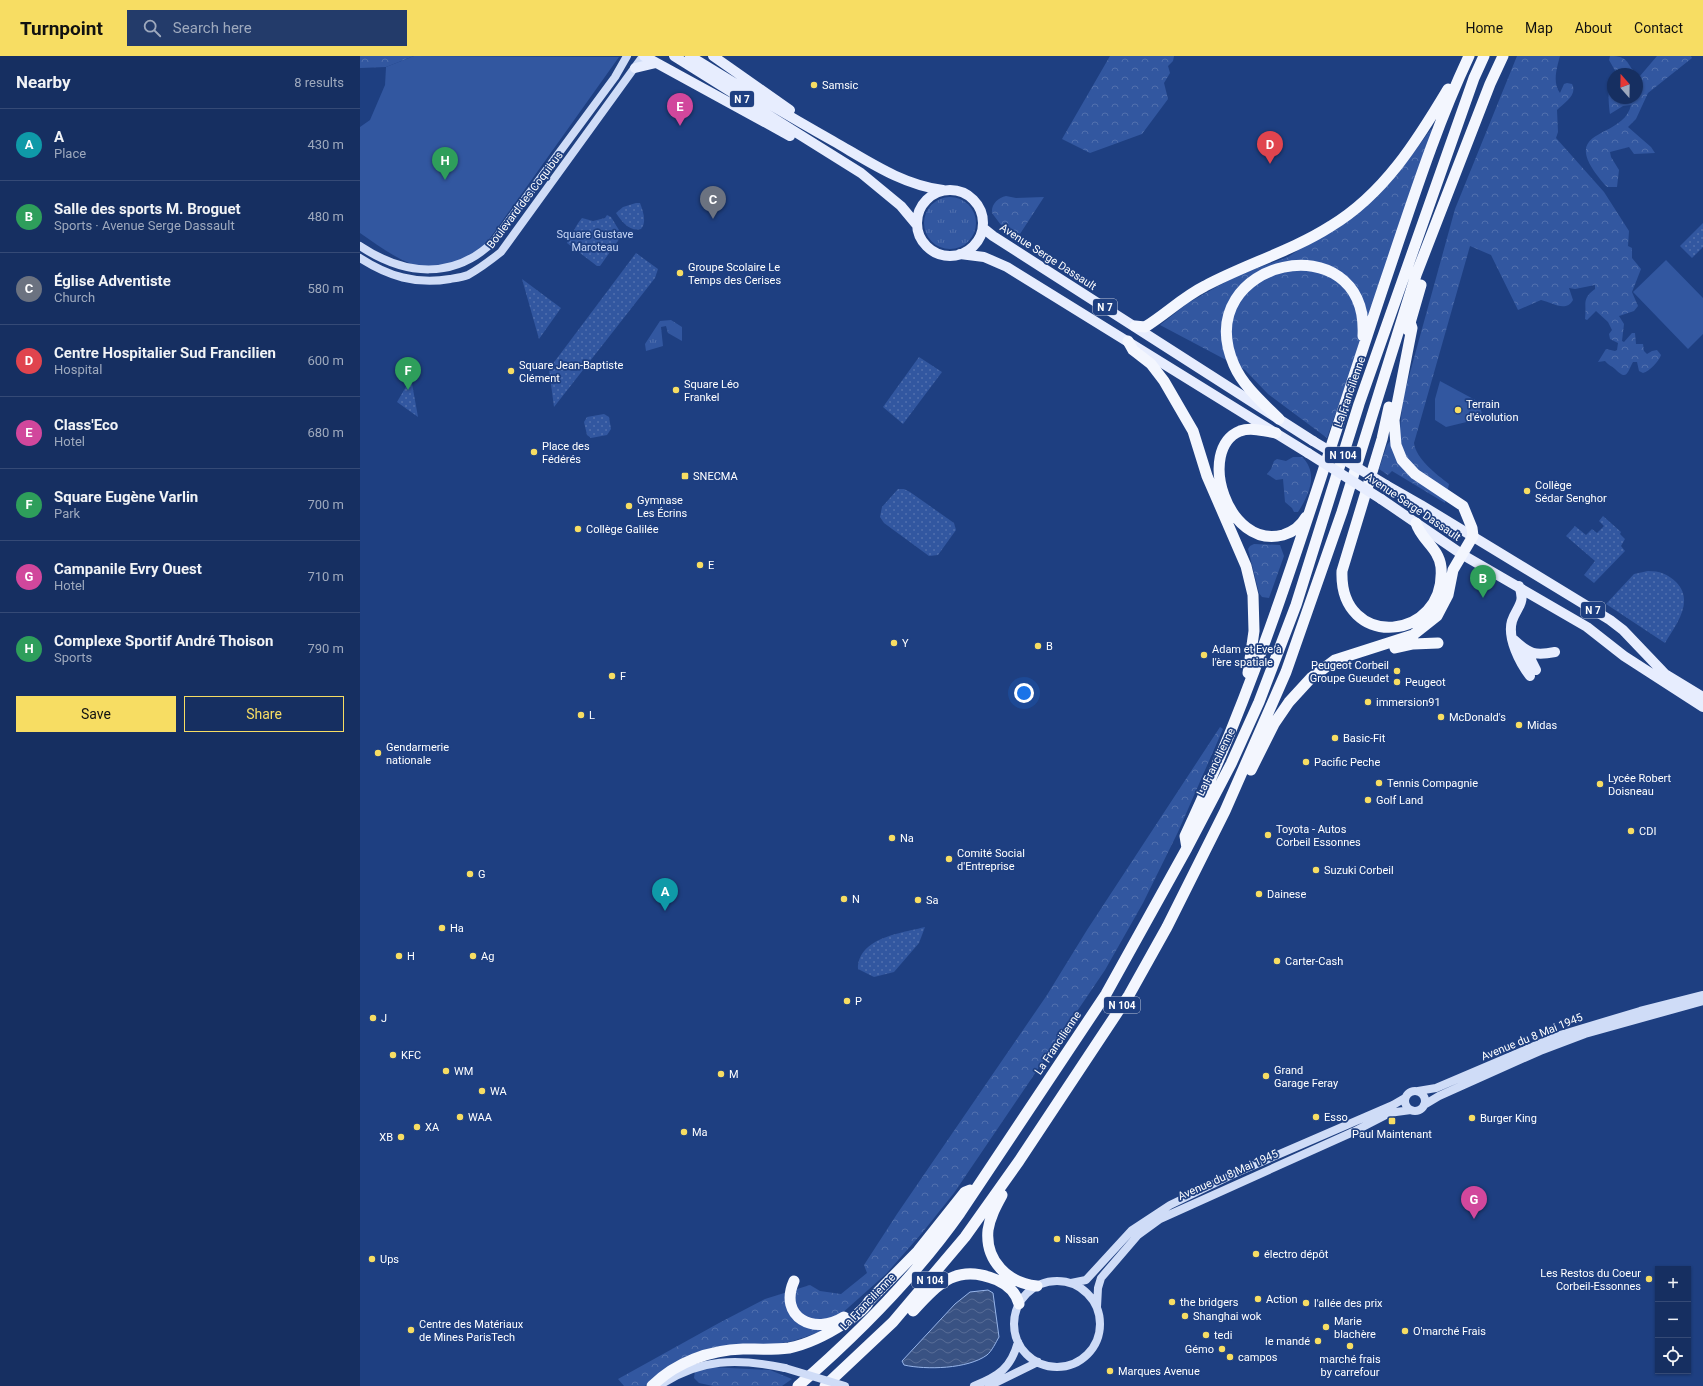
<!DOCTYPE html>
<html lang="en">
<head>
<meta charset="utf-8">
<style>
  :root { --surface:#162f61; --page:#233b6a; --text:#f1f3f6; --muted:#9ea9bd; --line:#354a76; --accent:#f7dd63 }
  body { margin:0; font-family:Roboto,sans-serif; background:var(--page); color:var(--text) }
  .controls { position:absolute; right:12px; bottom:12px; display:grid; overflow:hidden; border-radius:0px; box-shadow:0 1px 3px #0004 }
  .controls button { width:36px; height:36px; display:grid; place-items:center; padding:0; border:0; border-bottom:1px solid var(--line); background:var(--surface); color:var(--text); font:20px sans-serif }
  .compass { position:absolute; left:1247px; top:12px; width:36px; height:36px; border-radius:50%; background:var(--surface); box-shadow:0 1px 3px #0004; rotate:340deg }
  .you { position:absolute; left:664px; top:637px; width:14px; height:14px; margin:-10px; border:3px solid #fff; border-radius:50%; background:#1a73e8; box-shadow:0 0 0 6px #1a73e833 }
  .badge { display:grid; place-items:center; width:26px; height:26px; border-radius:50%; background:var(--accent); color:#fff; font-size:13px; font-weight:700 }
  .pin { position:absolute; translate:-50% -33px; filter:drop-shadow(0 1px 2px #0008) }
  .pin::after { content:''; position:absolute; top:21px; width:14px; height:12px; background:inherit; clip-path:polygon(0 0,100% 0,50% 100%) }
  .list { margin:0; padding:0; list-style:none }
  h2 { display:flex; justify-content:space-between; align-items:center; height:52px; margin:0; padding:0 16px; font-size:17px }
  h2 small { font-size:13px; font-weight:400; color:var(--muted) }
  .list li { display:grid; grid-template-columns:26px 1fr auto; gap:12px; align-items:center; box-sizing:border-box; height:72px; padding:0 16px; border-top:1px solid var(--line) }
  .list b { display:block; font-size:15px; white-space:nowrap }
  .list p { margin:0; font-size:13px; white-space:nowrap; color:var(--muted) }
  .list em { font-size:13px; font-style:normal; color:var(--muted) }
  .actions { display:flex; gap:8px; padding:12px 16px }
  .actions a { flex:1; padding:9px 0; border:1px solid var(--accent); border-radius:0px; text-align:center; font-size:14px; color:var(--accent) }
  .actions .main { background:var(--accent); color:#111 }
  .icon { flex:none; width:22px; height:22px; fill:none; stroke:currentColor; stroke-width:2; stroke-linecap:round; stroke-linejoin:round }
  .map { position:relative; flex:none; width:1343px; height:1330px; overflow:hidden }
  header { display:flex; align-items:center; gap:24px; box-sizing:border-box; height:56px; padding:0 20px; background:var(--accent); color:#111 }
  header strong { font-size:19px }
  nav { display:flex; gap:22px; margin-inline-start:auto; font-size:14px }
  .search { width:280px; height:36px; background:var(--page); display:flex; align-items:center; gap:10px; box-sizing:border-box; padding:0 14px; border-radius:0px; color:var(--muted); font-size:15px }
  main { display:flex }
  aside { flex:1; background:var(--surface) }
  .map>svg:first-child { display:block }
  .grass { fill:url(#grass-tufts) }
  .forest { fill:url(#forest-crowns) }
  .park { fill:url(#park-dots) }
  .pitch { fill:#3257a0 }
  .water { fill:url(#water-waves); stroke:#97b5ea }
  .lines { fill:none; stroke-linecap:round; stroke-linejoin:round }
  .secondary { stroke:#cfdcf7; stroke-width:8 }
  .primary { stroke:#e7edfe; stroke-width:10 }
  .trunk { stroke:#f3f6fe; stroke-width:11 }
  .secondary-bridge { stroke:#cfdcf7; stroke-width:8 }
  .primary-bridge { stroke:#e7edfe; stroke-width:10 }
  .poi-dot { fill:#f7dd63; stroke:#1e3f81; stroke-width:1.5 }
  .labels { text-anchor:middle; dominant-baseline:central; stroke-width:3.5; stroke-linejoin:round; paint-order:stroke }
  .shield { fill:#1e3f81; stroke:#bcc5d9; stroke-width:1 }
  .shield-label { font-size:10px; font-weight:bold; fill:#fff }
  .poi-label { font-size:11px; fill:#fff; stroke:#1e3f81; text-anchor:start }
  .street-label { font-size:11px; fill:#fff; stroke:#1e3f81 }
  .park-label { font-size:11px; fill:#c8d8f7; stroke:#1e3f81 }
</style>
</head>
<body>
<header>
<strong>Turnpoint</strong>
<div class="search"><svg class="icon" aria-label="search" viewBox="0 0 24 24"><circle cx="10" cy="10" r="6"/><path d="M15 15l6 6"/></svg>Search here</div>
<nav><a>Home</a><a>Map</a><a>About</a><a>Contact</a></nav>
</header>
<main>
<aside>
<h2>Nearby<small>8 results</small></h2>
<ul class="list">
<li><span class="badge" style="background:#0f9aa8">A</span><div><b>A</b><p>Place</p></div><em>430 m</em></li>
<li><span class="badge" style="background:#2e9e5b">B</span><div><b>Salle des sports M. Broguet</b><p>Sports · Avenue Serge Dassault</p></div><em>480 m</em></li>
<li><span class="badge" style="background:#6b7280">C</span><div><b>Église Adventiste</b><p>Church</p></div><em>580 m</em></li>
<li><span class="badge" style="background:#e0444e">D</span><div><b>Centre Hospitalier Sud Francilien</b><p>Hospital</p></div><em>600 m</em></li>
<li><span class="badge" style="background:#d1479c">E</span><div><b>Class'Eco</b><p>Hotel</p></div><em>680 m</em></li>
<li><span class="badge" style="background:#2e9e5b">F</span><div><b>Square Eugène Varlin</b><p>Park</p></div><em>700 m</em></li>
<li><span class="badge" style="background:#d1479c">G</span><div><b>Campanile Evry Ouest</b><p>Hotel</p></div><em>710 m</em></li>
<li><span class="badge" style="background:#2e9e5b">H</span><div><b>Complexe Sportif André Thoison</b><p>Sports</p></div><em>790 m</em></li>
</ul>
<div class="actions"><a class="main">Save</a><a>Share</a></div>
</aside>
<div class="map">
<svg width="1343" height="1330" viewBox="0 0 1343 1330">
  <defs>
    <pattern id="grass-tufts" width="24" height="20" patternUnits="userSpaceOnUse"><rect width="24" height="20" fill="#3257a0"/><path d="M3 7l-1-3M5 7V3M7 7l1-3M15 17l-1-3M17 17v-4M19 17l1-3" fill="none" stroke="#5170ae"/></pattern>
    <pattern id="forest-crowns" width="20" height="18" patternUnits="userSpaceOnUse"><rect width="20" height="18" fill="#3257a0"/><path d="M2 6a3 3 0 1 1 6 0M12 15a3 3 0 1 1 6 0" fill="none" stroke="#5170ae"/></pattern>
    <pattern id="park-dots" width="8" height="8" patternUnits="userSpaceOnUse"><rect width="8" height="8" fill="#3257a0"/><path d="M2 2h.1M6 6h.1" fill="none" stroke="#5170ae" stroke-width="1.8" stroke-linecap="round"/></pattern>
    <pattern id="water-waves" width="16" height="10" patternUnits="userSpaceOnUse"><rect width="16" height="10" fill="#395283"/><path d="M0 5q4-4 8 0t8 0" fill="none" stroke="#576c96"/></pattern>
  </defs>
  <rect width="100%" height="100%" fill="#1e3f81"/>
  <!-- grass -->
  <path class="grass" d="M564 167a26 26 0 1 1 52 0a26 26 0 1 1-52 0Z
    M311,264l11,7v14l-14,-8 -2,-7 -5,1 2,19 -17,5 -1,-7 15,-23z"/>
  <!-- forest -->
  <path class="forest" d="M0,0h54l-28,11 -26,1z
    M750,0h64l-1,5 -5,5 2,7 -6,10 4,16 -26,35 -52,19 -28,-14z
    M1157,0h43c-3,11 -8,27 0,37l4,-9 3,-1 5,1c6,11 -8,19 -15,26l1,22 -2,6 48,54 25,39 -1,15 4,2v10l9,11 -9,23 6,14 -4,5 -15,5 5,8 -2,17 2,1 8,-9h3l1,11h7l1,7 3,3 5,-3 5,-1 4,5c-2,6 -11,16 -18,18l-4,-2 -2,-9h-4c-6,11 -6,19 -18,7 -3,-3 -7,-4 -10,-8l-7,1 8,-13 9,2 2,-1 1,-7 -8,-4 -1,-5 3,-4 -4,-8 -12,-11 -9,9 -2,-1c2,-15 -4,-20 10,-30v-4l-20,4 -6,-1 4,12c-7,13 -22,2 -32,0l-23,10 -27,-55 -21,-9 -56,197c2,16 22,31 35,41l-4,19 -53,-32 -4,4 -9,-6 8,-24 13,-16 3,-31 52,-189z
    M1250,0c19,0 16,7 26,18h-19l-8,-14z
    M1297,0h34l1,2 -44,35 -12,26 -8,8 23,20 4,6 -21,1 -5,-7 -19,5 1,5 8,13 -2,17h-10c-56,-62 16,-45 24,-82l-8,1 -13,8c-1,-6 -2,-19 -1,-25h4v9h24v-24l3,2z
    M1071,73l3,2 -107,307 -59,-44 -23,-24 -85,-45 28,-22 48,-27 52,-19 88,-59 21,-23z
    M646,140l10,2 28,-1 -26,40 -17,-12 -9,-12c-1,-9 6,-15 14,-17z
    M933,401h9c17,16 7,38 -4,55h-4l-2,-4 -7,-6 -2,-23 -7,1 -9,-6 4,-5 3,-8 3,-2 9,2z
    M894,488l26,1 4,11 -15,42 -7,-1 -3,-4 -11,-44 2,-3z
    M860,671l3,2 -45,103 -35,71 -38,67 -151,223 -32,40 -36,41 -64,57 -29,10 -17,3 -53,2 -26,6 -25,12 -27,22h-21l-6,-7 101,-56 46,-24 45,-14 10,6 21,3 26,-21 -3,-8 33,-51 150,-219 40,-65z
    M349,1311l61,3 22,9 -10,7h-69l-14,-3 -5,-5 1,-7z"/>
  <!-- park -->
  <path class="park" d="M276,147h4c3,8 7,19 1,26 -11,3 -19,-7 -25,-16l7,-6z
    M247,159l4,2 11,18 -22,31h-3l-30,-23c6,-9 8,-17 15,-25l11,3 12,-3z
    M1343,167v24l-11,11 -12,-12z
    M276,197l22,16 -3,9 -101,129 -5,-38z
    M162,223l39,29 -22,31z
    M559,301l23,15 -39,52 -20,-17z
    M51,322l7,39 -21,-15z
    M244,358l5,3 2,12 -4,6 -16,3 -4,-3 -3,-13 3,-5z
    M538,433h6l6,3 44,31 2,7 -18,25 -9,1 -45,-33 -4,-6 2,-10z
    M1243,460l18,16 -1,2 5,5 -4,7 4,5 -31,32 -10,-8 11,-14 -29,-25 9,-10 11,9 6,-6 5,4 7,-7 -5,-5z
    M1288,515c11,0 20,3 28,11 19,19 0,43 -11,61l-59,-39 28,-30z
    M565,871l-6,16 -25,29 -20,5 -16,-8c0,-32 45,-36 67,-42z"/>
  <!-- pitch -->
  <path class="pitch" d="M54,0l205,1 -136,191c-10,6 -20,12 -31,16 -34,14 -65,-13 -92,-31v-106l10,-7 15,-35 1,-18z
    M1306,204l37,38v36l-15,15 -55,-57z
    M1080,325l39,21 4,16 -37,9 -11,-7v-21z"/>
  <!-- water -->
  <path class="water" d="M628,1234l5,3 6,44c-3,5 -7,14 -12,18 -19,14 -61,15 -83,10l-2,-4 53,-57 15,-12z"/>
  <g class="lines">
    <!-- secondary -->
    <path class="secondary" d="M0,190c45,30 94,34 134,-5l121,-164 12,-21
      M0,202c28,18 56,27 90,21 6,-1 13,-2 18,-4 11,-6 23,-15 33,-23l142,-196
      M1058,1035l18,-3 124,-53 80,-24 63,-16
      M1045 1045a10 10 0 1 1 20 0a10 10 0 1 1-20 0Z
      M1064,1049l15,-9 101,-45 45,-17 118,-33
      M654 1268a43 43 0 1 1 86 0a43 43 0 1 1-86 0Z
      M711,1227l15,-3 46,-50 38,-25 68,-33 155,-67 12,-7
      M737,1251l1,-19 3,-10 37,-43 22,-16 193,-87 33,-17 10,-3 15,-2
      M299,1330c41,-28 79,-28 126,-18
      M614,1330c25,-10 37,-18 44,-44
      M629,1330l49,-24"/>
    <!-- primary -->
    <path class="primary" d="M284,0l146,80
      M314,0l187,117 40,33 15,18
      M330,0c47,29 95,58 143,85 35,20 69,44 110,49
      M353,0l77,54
      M275,12l21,-5
      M557 167a33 33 0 1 1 66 0a33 33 0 1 1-66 0Z
      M623,172l10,8 320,205
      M600,198l24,3 23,10 301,186
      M1026,429l35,20 189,115 13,10 42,44 38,23
      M1021,443l82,56 124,72 37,29 79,51
      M1159,530c7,18 -2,20 -7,35 -5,17 8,42 18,55
      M1154,584c15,14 21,16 41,12
      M1167,596l9,18"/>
    <!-- trunk -->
    <path class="trunk" d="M775,270l10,1c21,-13 38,-30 60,-41 41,-22 87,-35 126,-60 53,-32 86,-85 117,-137
      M1048,274l13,-45
      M768,285l5,9 18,14 13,17 29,50 14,45 39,90 7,29 1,36 -6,42
      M1029,351l-7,32 -40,132c-3,80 105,71 99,-4 -2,-19 -20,-27 -25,-44
      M919,363c-16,-16 -36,-33 -45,-54 -46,-106 135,-145 129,-29
      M916,377c-12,-2 -25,-6 -36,-2 -44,18 -13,119 43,104 10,-3 18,-9 23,-18
      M1035,592l18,-4 25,-1
      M891,714l23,-46 15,-22 22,-24 24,-18 78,-25 24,-19 11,-21 5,-25 20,-34 -1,-8 -9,-22 -48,-32 -13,-14 -6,-15 -2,-25 18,-92 -2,-6
      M827,792l-2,-12c86,-182 140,-378 205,-569 24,-71 47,-143 79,-211
      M642,1139c-6,11 -12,22 -14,35 -3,31 20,53 49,56
      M434,1225c-16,36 20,55 50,36
      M553,1255c26,-28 44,-48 84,-31 11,5 19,12 22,24
      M292,1330c24,-24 58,-36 91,-37 15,0 31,1 46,-1 20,-4 39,-14 56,-25 8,-6 20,-13 24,-22l49,-50 47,-59 5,-2
      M438,1330c60,-52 116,-108 162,-173l146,-219 81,-146 44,-84 28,-62 37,-97 63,-201 115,-326 10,-22
      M465,1330l68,-64 72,-85 54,-76 110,-166 38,-68 58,-116 61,-139 56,-160 74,-237 74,-191 13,-28"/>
    <!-- secondary-bridge -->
    <path class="secondary-bridge" d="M425,1312l60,18"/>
    <!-- primary-bridge -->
    <path class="primary-bridge" d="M953,385l73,44
      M948,397l73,46"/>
  </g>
  <!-- markers -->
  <g class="poi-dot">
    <circle cx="454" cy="29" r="4"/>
    <circle cx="320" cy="217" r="4"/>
    <circle cx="151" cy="315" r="4"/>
    <circle cx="316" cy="334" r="4"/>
    <circle cx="1098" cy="354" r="4"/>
    <circle cx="174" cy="396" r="4"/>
    <rect x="321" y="416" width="8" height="8" rx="2"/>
    <circle cx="1167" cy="435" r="4"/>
    <circle cx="269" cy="450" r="4"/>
    <circle cx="218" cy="473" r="4"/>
    <circle cx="340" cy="509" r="4"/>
    <circle cx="534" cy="587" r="4"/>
    <circle cx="678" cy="590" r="4"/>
    <circle cx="844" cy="599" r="4"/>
    <circle cx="1037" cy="615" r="4"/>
    <circle cx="252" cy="620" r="4"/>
    <circle cx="1037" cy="626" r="4"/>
    <circle cx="1008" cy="646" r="4"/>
    <circle cx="221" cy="659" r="4"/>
    <circle cx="1081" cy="661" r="4"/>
    <circle cx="1159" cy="669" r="4"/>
    <circle cx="975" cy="682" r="4"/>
    <circle cx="18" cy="697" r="4"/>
    <circle cx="946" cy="706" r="4"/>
    <circle cx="1019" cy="727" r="4"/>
    <circle cx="1240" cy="728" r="4"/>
    <circle cx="1008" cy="744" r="4"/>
    <circle cx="1271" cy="775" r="4"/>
    <circle cx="908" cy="779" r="4"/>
    <circle cx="532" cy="782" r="4"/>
    <circle cx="589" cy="803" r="4"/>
    <circle cx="956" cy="814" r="4"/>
    <circle cx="110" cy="818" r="4"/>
    <circle cx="899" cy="838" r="4"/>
    <circle cx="484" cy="843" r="4"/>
    <circle cx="558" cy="844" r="4"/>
    <circle cx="82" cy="872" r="4"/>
    <circle cx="39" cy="900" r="4"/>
    <circle cx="113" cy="900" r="4"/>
    <circle cx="917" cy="905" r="4"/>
    <circle cx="487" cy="945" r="4"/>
    <circle cx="13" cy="962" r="4"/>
    <circle cx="33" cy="999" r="4"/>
    <circle cx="86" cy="1015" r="4"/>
    <circle cx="361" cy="1018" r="4"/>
    <circle cx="906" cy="1020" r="4"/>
    <circle cx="122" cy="1035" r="4"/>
    <circle cx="100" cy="1061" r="4"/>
    <circle cx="956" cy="1061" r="4"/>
    <circle cx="1112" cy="1062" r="4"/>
    <rect x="1028" y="1061" width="8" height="8" rx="2"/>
    <circle cx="57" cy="1071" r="4"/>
    <circle cx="324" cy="1076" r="4"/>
    <circle cx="41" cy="1081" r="4"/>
    <circle cx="697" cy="1183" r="4"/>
    <circle cx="896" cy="1198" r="4"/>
    <circle cx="12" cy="1203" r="4"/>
    <circle cx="1289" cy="1223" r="4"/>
    <circle cx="898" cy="1243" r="4"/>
    <circle cx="812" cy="1246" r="4"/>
    <circle cx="946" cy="1247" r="4"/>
    <circle cx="825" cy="1260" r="4"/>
    <circle cx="966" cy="1271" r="4"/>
    <circle cx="51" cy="1274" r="4"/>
    <circle cx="1045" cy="1275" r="4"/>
    <circle cx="846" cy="1279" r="4"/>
    <circle cx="958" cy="1285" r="4"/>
    <circle cx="990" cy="1290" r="4"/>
    <circle cx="862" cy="1293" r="4"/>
    <circle cx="870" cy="1301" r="4"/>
    <circle cx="750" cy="1315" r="4"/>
  </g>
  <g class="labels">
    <!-- shield labels -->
    <g class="shield">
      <rect x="370" y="35" width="24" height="16" rx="3"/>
      <rect x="733" y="243" width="24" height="16" rx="3"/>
      <rect x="965" y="391" width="36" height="16" rx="3"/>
      <rect x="1221" y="546" width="24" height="16" rx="3"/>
      <rect x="744" y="941" width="36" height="16" rx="3"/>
      <rect x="552" y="1216" width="36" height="16" rx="3"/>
    </g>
    <g class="shield-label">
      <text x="382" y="43">N 7</text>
      <text x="745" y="251">N 7</text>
      <text x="983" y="399">N 104</text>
      <text x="1233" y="554">N 7</text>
      <text x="762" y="949">N 104</text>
      <text x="570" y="1224">N 104</text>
    </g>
    <!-- poi labels -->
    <g class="poi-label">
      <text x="462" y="29">Samsic</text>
      <text x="328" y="211">Groupe Scolaire Le<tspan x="328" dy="13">Temps des Cerises</tspan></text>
      <text x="159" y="309">Square Jean-Baptiste<tspan x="159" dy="13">Clément</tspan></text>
      <text x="324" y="328">Square Léo<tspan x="324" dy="13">Frankel</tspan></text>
      <text x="1106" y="348">Terrain<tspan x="1106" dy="13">d'évolution</tspan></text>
      <text x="182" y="390">Place des<tspan x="182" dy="13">Fédérés</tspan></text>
      <text x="333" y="420">SNECMA</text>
      <text x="1175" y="429">Collège<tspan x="1175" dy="13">Sédar Senghor</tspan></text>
      <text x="277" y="444">Gymnase<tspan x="277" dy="13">Les Écrins</tspan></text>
      <text x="226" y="473">Collège Galilée</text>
      <text x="348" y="509">E</text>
      <text x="542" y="587">Y</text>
      <text x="686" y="590">B</text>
      <text x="852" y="593">Adam et Eve à<tspan x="852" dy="13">l'ère spatiale</tspan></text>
      <text x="1029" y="609" text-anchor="end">Peugeot Corbeil<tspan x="1029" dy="13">Groupe Gueudet</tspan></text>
      <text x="260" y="620">F</text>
      <text x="1045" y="626">Peugeot</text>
      <text x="1016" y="646">immersion91</text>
      <text x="229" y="659">L</text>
      <text x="1089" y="661">McDonald's</text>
      <text x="1167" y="669">Midas</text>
      <text x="983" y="682">Basic-Fit</text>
      <text x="26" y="691">Gendarmerie<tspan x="26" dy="13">nationale</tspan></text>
      <text x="954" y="706">Pacific Peche</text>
      <text x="1248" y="722">Lycée Robert<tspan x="1248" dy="13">Doisneau</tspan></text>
      <text x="1027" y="727">Tennis Compagnie</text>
      <text x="1016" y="744">Golf Land</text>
      <text x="916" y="773">Toyota - Autos<tspan x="916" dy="13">Corbeil Essonnes</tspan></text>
      <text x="1279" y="775">CDI</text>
      <text x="540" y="782">Na</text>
      <text x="597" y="797">Comité Social<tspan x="597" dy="13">d'Entreprise</tspan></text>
      <text x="964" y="814">Suzuki Corbeil</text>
      <text x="118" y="818">G</text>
      <text x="907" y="838">Dainese</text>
      <text x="492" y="843">N</text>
      <text x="566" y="844">Sa</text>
      <text x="90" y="872">Ha</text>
      <text x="47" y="900">H</text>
      <text x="121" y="900">Ag</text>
      <text x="925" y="905">Carter-Cash</text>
      <text x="495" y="945">P</text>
      <text x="21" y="962">J</text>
      <text x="41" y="999">KFC</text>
      <text x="914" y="1014">Grand<tspan x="914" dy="13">Garage Feray</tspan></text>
      <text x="94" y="1015">WM</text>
      <text x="369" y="1018">M</text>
      <text x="130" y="1035">WA</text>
      <text x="108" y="1061">WAA</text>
      <text x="964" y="1061">Esso</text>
      <text x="1120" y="1062">Burger King</text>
      <text x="65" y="1071">XA</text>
      <text x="332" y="1076">Ma</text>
      <text x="1032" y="1078" text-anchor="middle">Paul Maintenant</text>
      <text x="33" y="1081" text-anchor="end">XB</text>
      <text x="705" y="1183">Nissan</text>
      <text x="904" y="1198">électro dépôt</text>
      <text x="20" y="1203">Ups</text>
      <text x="1281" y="1217" text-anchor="end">Les Restos du Coeur<tspan x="1281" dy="13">Corbeil-Essonnes</tspan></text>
      <text x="906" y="1243">Action</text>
      <text x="820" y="1246">the bridgers</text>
      <text x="954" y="1247">l'allée des prix</text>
      <text x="833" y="1260">Shanghai wok</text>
      <text x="974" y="1265">Marie<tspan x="974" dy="13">blachère</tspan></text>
      <text x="59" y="1268">Centre des Matériaux<tspan x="59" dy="13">de Mines ParisTech</tspan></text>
      <text x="1053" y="1275">O'marché Frais</text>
      <text x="854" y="1279">tedi</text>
      <text x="950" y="1285" text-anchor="end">le mandé</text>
      <text x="854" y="1293" text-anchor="end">Gémo</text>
      <text x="878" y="1301">campos</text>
      <text x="990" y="1303" text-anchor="middle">marché frais<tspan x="990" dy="13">by carrefour</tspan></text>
      <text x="758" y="1315">Marques Avenue</text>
    </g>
    <!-- street labels -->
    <g class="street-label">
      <text transform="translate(165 144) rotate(-53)">Boulevard des Coquibus</text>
      <text transform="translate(688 201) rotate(33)">Avenue Serge Dassault</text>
      <text transform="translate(990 336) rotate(-71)">La Francilienne</text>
      <text transform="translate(1053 451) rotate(34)">Avenue Serge Dassault</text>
      <text transform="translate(856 706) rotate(-64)">La Francilienne</text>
      <text transform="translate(1172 981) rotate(-22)">Avenue du 8 Mai 1945</text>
      <text transform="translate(698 987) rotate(-56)">La Francilienne</text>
      <text transform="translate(868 1119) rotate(-24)">Avenue du 8 Mai 1945</text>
      <text transform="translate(508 1246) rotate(-46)">La Francilienne</text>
    </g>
    <!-- park labels -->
    <g class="park-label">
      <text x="235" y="178">Square Gustave<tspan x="235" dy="13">Maroteau</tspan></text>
    </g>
  </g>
</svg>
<div class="controls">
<button>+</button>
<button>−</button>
<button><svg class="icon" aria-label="locate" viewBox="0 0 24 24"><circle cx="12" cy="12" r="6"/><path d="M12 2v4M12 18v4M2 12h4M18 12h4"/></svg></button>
</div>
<svg class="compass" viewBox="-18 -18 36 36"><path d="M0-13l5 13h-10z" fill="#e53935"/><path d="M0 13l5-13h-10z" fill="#9ea9bd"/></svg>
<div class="you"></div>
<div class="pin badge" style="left:305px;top:855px;background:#0f9aa8">A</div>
<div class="pin badge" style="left:1123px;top:542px;background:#2e9e5b">B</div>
<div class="pin badge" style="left:353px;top:163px;background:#6b7280">C</div>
<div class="pin badge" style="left:910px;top:108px;background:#e0444e">D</div>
<div class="pin badge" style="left:320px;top:70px;background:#d1479c">E</div>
<div class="pin badge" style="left:48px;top:334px;background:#2e9e5b">F</div>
<div class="pin badge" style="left:1114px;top:1163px;background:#d1479c">G</div>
<div class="pin badge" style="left:85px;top:124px;background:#2e9e5b">H</div>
</div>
</main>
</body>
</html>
